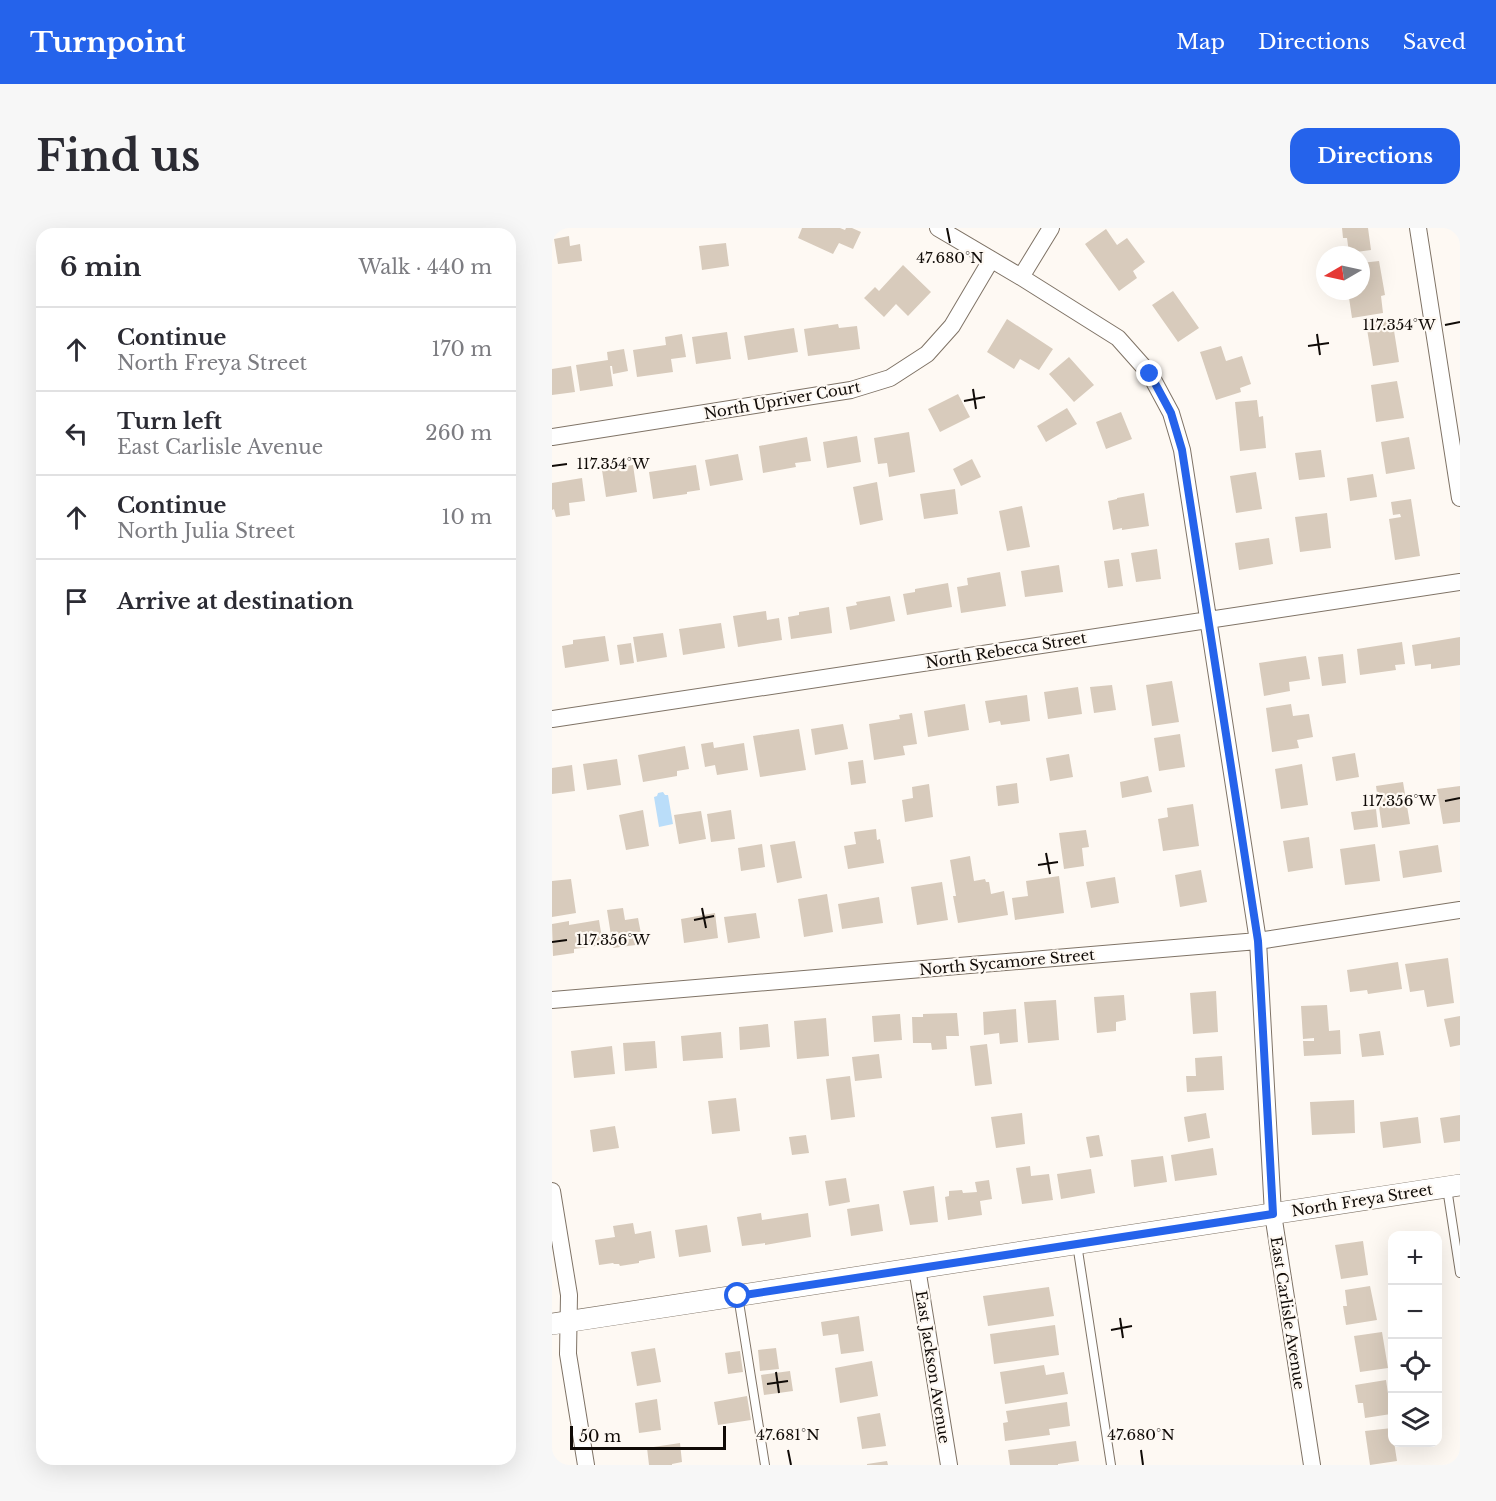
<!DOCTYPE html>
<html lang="en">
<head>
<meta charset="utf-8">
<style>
  :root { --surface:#fff; --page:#f7f7f7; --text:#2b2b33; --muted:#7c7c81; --line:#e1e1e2; --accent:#2563eb }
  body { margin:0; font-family:"Libre Baskerville",serif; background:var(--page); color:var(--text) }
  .controls { position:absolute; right:18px; bottom:18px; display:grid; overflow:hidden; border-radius:12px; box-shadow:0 6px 24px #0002 }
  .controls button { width:54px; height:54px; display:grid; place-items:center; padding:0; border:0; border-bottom:2px solid var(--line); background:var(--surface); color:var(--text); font:30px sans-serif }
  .compass { position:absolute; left:764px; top:18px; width:54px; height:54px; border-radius:50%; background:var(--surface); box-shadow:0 6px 24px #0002; rotate:261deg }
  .scale { position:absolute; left:18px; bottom:15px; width:156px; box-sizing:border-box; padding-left:6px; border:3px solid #100b07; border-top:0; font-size:16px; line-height:21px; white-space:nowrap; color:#100b07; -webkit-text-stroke:4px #fef9f3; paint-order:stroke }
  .stop { position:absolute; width:18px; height:18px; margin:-14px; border:4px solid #2563eb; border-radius:50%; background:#fff }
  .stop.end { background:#2563eb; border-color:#fff; box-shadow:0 2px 6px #0008 }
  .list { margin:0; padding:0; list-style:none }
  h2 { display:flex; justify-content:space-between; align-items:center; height:78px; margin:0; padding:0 24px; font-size:26px }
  h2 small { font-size:20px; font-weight:400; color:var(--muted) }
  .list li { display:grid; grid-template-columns:39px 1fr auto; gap:18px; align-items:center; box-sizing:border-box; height:84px; padding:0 24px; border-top:2px solid var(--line) }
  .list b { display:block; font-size:22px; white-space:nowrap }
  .list p { margin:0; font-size:20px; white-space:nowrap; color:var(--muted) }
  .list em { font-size:20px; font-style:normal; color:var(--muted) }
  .icon { flex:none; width:33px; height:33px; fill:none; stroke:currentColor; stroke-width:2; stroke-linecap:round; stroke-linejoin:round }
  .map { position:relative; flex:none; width:908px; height:1237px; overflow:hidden; border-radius:18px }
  header { display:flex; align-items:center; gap:36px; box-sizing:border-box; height:84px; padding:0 30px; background:var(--accent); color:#fff }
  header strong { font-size:28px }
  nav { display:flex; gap:33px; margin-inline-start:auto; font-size:21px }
  .intro { display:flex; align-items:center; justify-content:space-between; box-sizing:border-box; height:144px; padding:0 36px }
  h1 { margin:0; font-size:42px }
  .button { padding:15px 27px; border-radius:18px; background:var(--accent); color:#fff; font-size:21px; font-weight:700 }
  main { display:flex; gap:36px; padding:0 36px }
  aside { flex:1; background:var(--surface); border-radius:18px; box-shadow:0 6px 24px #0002 }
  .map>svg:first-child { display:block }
  .water { fill:#baddf9 }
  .building { fill:#d8cbbc }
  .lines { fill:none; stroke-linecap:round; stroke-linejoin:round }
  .service-casing { stroke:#7f7366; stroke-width:10 }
  .minor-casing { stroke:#7f7366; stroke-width:18 }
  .tertiary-casing { stroke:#7f7366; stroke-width:22 }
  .service { stroke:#fff; stroke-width:8 }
  .minor { stroke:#fff; stroke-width:16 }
  .tertiary { stroke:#fff; stroke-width:21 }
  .route { stroke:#2563eb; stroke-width:8 }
  .ticks { fill:none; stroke:#100b07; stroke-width:2 }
  .labels { text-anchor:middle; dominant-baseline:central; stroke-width:4.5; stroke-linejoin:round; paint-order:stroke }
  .street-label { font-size:15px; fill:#100b07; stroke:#fef9f3 }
  .ticks-label { font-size:15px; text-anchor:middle; fill:#100b07; stroke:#fef9f3; stroke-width:4.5; stroke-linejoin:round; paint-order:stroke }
</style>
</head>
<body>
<header>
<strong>Turnpoint</strong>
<nav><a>Map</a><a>Directions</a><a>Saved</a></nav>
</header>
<div class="intro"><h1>Find us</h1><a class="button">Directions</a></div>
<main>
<aside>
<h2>6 min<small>Walk · 440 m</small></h2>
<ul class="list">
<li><svg class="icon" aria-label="ahead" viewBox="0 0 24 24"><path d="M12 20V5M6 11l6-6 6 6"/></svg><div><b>Continue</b><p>North Freya Street</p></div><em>170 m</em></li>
<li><svg class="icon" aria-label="left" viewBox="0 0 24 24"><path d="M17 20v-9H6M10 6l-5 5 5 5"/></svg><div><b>Turn left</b><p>East Carlisle Avenue</p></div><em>260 m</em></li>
<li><svg class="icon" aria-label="ahead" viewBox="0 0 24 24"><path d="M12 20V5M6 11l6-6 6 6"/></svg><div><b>Continue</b><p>North Julia Street</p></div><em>10 m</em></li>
<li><svg class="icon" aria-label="arrive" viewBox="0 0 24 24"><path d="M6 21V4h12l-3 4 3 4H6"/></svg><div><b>Arrive at destination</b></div></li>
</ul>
</aside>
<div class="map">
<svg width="908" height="1237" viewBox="0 0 908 1237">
  <rect width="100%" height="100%" fill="#fef9f3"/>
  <!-- water -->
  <path class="water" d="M111,564l2,3h3l5,29 -14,3 -5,-30 3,-1 1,-3z"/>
  <!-- building -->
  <path class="building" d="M250,0h38l5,2 1,-2h6l9,4 -8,17 -14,-6 -6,11 -35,-16z
    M790,0h26l3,22 -22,3 -2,-15h-4z
    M554,1l11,16 10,-7 18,24 -12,9 4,7 -18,13 -34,-47z
    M17,8l1,10 10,-2 2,17 -24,3 -4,-25z
    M174,15l3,23 -27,4 -3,-24z
    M827,33l6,34 -4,1 2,17 -31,5 -4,-27h13v-28z
    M351,37l28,27 -23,24 -12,-12 -12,13 -20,-19 11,-11 4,4z
    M621,63l26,37 -21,14 -26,-37z
    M840,90l7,44 -26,4 -7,-43z
    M455,91l46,30 -14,21 -19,-11 -6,10 -27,-17z
    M286,96l1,4 18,-2 3,23 -52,7 -4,-27z
    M242,100l4,24 -50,8 -4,-24z
    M175,104l4,27 -35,5 -4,-27z
    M130,106l4,23 -15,2 2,13 -36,5 -4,-27 33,-5 -1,-8z
    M669,118l5,15 16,-5 9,28 -11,4 1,4 -25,8 -16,-48z
    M72,121l4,22 -15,3 -1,-8h-2l3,20 -33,5 -4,-26 32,-5 -1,-8z
    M517,129l25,28 -20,17 -25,-28z
    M19,138l4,26 -23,3v-26z
    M845,153l7,37 -28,4 -5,-37z
    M406,166l12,23 -30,15 -12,-23z
    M705,172l2,17 4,-1 3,32 -26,3 -5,-49z
    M515,180l10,16 -31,18 -9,-16z
    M569,184l11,27 -26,10 -10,-27z
    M357,204l6,40 -26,5 -2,-14 -9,1 -4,-26z
    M305,208l4,26 -34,6 -4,-26z
    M255,209l4,24 -16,2 1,4 -33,6 -4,-27z
    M857,209l6,32 -29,5 -5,-32z
    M769,222l4,27 -26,3 -4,-27z
    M186,226l5,26 -33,6 -5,-26z
    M420,231l9,18 -20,9 -8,-17z
    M81,237l4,27 -31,5 -4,-27z
    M144,237l4,25 -13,2v2l-34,5 -4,-27z
    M704,244l6,37 -26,4 -6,-37z
    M821,246l4,23 -27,4 -3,-23z
    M30,250l3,23 -16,2 1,12 -14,2 -2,-8 -2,1v-27z
    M325,254l6,38 -23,5 -7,-38z
    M403,261l3,25 -34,5 -4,-25z
    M592,265l5,33 -27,4v-2l-9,2 -5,-29 9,-2v-1z
    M859,271l9,57 -25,4 -6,-41 12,-2 -1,-3 -7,1 -2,-13z
    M470,278l8,41 -23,4 -8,-40z
    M775,285l4,35 -31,4 -5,-35z
    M717,310l4,26 -34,6 -4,-27z
    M605,321l4,30 -25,3 -5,-29z
    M567,331l4,27 -15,2 -4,-27z
    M507,337l4,27 -38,5 -4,-26z
    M448,344l6,34 -45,7 -4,-26 11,-2 -1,-7z
    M396,355l4,24 -45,8 -4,-21 12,-2v-3z
    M338,368l5,25 -45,9 -4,-23 11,-2 -1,-3z
    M277,379l3,26 -41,6 -3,-22 11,-2v-3z
    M214,383l1,9 12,-2 3,22 -44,7 -5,-31z
    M169,395l4,25 -42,7 -4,-26z
    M111,405l4,24 -30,5 -4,-25z
    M53,408l4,25 -44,7 -3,-22 11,-2v-4z
    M908,409v28l-29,4v-5l-16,2 -3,-21z
    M850,414l3,22 -10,1 1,5 -36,5 -3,-26z
    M79,415l3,20 -14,2 -3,-20z
    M791,426l3,29 -24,3 -4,-29z
    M754,428l4,23 -21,3 1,9 -26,5 -5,-33z
    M620,453l7,41 -27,4 -6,-41z
    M560,457l4,25 -22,3 -4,-26z
    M526,459l4,27 -34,5 -4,-27z
    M475,467l3,26 -29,4 -1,-4 -11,2 -4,-22z
    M413,476l4,26 -41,7 -4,-26z
    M739,476l2,12 16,-2 4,23 -16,3 2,8 -27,4 -6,-44z
    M360,485l5,31 -14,2 2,9 -31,5 -5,-36 31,-5 -1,-4z
    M291,496l5,25 -33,6 -4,-26z
    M247,501l7,41 -46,7 -7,-41z
    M628,506l5,33 -26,4 -5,-33z
    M161,514l1,6 30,-5 4,27 -31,5 -2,-10 -10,2 -4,-23z
    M133,518l4,23 -12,2v5l-34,6 -5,-27z
    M803,525l4,24 -23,4 -4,-24z
    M517,526l4,23 -23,4 -4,-23z
    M65,531l4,26 -34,5 -4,-26z
    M311,532l3,23 -15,2 -3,-23z
    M750,536l6,41 -27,4 -6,-40z
    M20,537l3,26 -23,3v-26z
    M596,548l4,16 -30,6 -2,-16z
    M851,554l7,42 -28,4 -6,-42z
    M465,555l2,20 -21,3 -2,-20z
    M377,556l4,33 -28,5 -3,-22 11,-2 -1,-11z
    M908,558v36l-17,2 -6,-35z
    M641,576l6,42 -36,5 -5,-32 10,-2 -1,-9z
    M824,581l2,18 -24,3 -3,-18z
    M91,582l6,36 -23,4 -7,-35z
    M179,582l4,29 -24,3 -4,-28z
    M149,583l5,28 -27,5 -5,-29z
    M324,601l1,11 3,-1 4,24 -36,6 -4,-23 12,-2 -2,-12z
    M534,602l3,17 -7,1 2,18 -20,3 -5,-36z
    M757,609l4,31 -25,4 -5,-31z
    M243,613l7,37 -25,5 -7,-38z
    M210,616l3,23 -24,4 -3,-23z
    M823,616l5,37 -35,4 -5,-36z
    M886,617l4,27 -39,6 -4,-27z
    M418,628l4,25 11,-2 1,3h3l2,12 13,-3 4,24 -50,8 -5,-27h3l-6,-36z
    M649,642l6,32 -27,5 -5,-32z
    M507,648l5,37 -49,7 -3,-22 16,-2 -2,-15z
    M563,649l4,26 -28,5 -5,-26z
    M19,651l5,34 -24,4v-36z
    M390,654l6,38 -31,5 -6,-38z
    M275,666l6,38 -29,5 -6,-38z
    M327,669l4,26 -41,6 -4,-25z
    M71,680l2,12 13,-2 5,26 -30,4 -6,-38z
    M163,685l3,25 -34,5 -3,-24z
    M204,685l4,25 -32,5 -4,-26z
    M47,692l4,25 -29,4v4l-21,3 -1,-32 17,-3v4z
    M896,730l6,45 -27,4 -3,-17 -14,2 -5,-28z
    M846,734l4,27 -34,5 -1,-4 -17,2 -3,-22z
    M664,763l2,41 -25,2 -3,-41z
    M572,767l2,25 -10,2v9l-19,2 -3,-36z
    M504,772l3,40 -31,3 -4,-41z
    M775,777l2,26 11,-1 1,24 -37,2 -1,-15h11v-3l-11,1 -2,-33z
    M464,781l2,33 -18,2 -1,-11 -15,2 -1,-23z
    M405,785l2,23h-13l1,13 -15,1 -1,-7h-18l-1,-26h11v-3z
    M348,786l2,26 -28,2 -2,-26z
    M908,788v29l-10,2 -6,-28z
    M274,790l3,38 -32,3 -3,-38z
    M216,796l2,23 -30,3 -1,-23z
    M828,803l4,24 -22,2 -3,-23z
    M169,804l2,26 -40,3 -2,-25z
    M103,813l2,27 -32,3 -2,-28z
    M435,816l5,40 -17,2 -5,-40z
    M60,818l3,28 -41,4 -3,-27z
    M327,826l3,24 -27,3 -3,-24z
    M670,828l2,34 -37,2 -1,-16h10l-1,-18z
    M298,848l5,41 -24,3 -5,-41z
    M184,870l4,33 -28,3 -4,-33z
    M802,872l1,33 -43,2 -2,-33z
    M470,885l3,31 -29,4 -5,-31z
    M654,885l4,25 -22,4 -4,-25z
    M908,887v26l-16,2 -4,-25z
    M866,889l3,26 -38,5 -3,-26z
    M63,898l4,22 -26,4 -3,-22z
    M254,907l3,18 -17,2 -3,-18z
    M547,907l4,21 -13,2 -4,-21z
    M661,920l4,27 -42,6 -4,-26z
    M611,928l4,26 -33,5 -3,-27z
    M478,938l1,10 18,-2 4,26 -31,4 -6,-36z
    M539,941l4,24 -34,6 -4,-25z
    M294,950l4,24 -21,4 -4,-25z
    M437,952l3,19 -12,2 2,14 -34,5 -3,-23 4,-1v-5l13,-1 1,3 14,-1 -2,-10z
    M382,958l4,36 -28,3 -7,-34z
    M327,976l4,27 -32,5 -4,-27z
    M209,985l1,7 46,-7 3,24 -46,8v-2l-23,3 -5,-29z
    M81,995l2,11 16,-3 4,27 -16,3v2l-19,3 -1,-2h-5l-1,-1 -14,2 -4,-25 20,-3 -2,-11z
    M155,997l4,27 -32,5 -4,-27z
    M811,1013l5,34 -27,4 -6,-34z
    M818,1058l7,34 -31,5 -3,-19h4l-2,-16z
    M497,1059l5,29 -66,10 -5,-30z
    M307,1088l5,35 -23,3 -3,-20 -15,2 -2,-14z
    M503,1097l4,30 -65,9 -4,-30z
    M830,1104l6,36 -28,4 -6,-36z
    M103,1120l6,34 -24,4 -6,-34z
    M224,1120l3,21 -19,2 -2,-21z
    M188,1123l3,21 -15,2 -3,-21z
    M320,1133l6,35 -38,7 -5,-35z
    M492,1137l2,10 18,-3 4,22 -63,10 -5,-32z
    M238,1143l3,20 -29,4 -3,-20z
    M834,1152l5,34 -26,4 -2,-15h-5l-3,-18z
    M195,1168l4,24 -33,5 -4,-23z
    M105,1171l4,31 -22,3 -4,-30z
    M515,1174l3,24 -21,3 1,6 -45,6 -2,-18 5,-1 -2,-11z
    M328,1185l6,33 -24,3 -5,-32z
    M840,1200v14h2l3,19 -27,4 -5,-34z
    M524,1213l3,20 -21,3v1h-48l-2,-15z
    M128,1215l2,19 -10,2v1h-23l-2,-17z
    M335,1233l1,4h-21v-1z"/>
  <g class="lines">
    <!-- service casing -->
    <g class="service-casing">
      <path id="service" d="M895,960l13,85
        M525,1016l34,221
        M186,1068l27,169"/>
    </g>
    <!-- minor casing -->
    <g class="minor-casing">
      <path id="minor" d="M386,0l83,49 97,61 32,36 21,39 11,37 76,491 15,273 39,251
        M866,0l42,270
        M469,49l30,-49
        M0,209l299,-47 39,-12 37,-24 25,-28 39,-66
        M0,491l908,-137
        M0,772l706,-59 202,-31
        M0,963l17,104 -1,59 18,111
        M365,1040l32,197"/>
    </g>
    <!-- tertiary casing -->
    <g class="tertiary-casing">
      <path id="tertiary" d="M0,1096l908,-139"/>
    </g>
    <!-- service -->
    <use href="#service" class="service"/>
    <!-- minor -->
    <use href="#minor" class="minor"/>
    <!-- tertiary -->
    <use href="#tertiary" class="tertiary"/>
  </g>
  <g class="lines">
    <!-- route -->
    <path class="route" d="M186,1068l535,-82 -15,-273 -76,-491 -11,-37 -21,-39"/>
  </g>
  <!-- ticks -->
  <path class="ticks" d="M395,0l3,15M893,97l15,-3M765,106l3,21M756,118l21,-3M421,161l3,20M412,173l21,-4M0,238l15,-2M893,573l15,-3M494,625l4,21M486,637l20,-3M150,680l4,20M142,692l20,-4M0,714l15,-2M568,1090l3,20M559,1102l21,-4M224,1144l3,21M215,1156l21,-3M236,1222l3,15M589,1222l2,15"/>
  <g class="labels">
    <!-- street labels -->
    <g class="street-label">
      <text transform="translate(230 172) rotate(-10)">North Upriver Court</text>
      <text transform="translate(454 422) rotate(-9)">North Rebecca Street</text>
      <text transform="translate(455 734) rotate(-5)">North Sycamore Street</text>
      <text transform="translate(810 972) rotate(-9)">North Freya Street</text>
      <text transform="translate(736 1085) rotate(81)">East Carlisle Avenue</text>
      <text transform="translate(381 1139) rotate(81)">East Jackson Avenue</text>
    </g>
  </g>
  <g class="ticks-label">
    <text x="398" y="35">47.680°N</text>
    <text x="847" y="102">117.354°W</text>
    <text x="61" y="241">117.354°W</text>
    <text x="847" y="578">117.356°W</text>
    <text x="61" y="717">117.356°W</text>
    <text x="236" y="1212">47.681°N</text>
    <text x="589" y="1212">47.680°N</text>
  </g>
</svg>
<div class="controls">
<button>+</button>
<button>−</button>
<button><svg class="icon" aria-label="locate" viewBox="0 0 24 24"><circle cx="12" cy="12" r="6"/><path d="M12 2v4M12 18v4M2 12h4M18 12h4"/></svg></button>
<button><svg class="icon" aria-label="layers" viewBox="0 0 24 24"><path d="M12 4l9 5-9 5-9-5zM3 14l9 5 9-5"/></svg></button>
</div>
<svg class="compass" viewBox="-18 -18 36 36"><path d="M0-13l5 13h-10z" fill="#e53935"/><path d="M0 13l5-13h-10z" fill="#7c7c81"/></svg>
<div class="scale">50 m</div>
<div class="stop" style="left:186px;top:1068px"></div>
<div class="stop end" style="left:598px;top:146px"></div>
</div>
</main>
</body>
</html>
